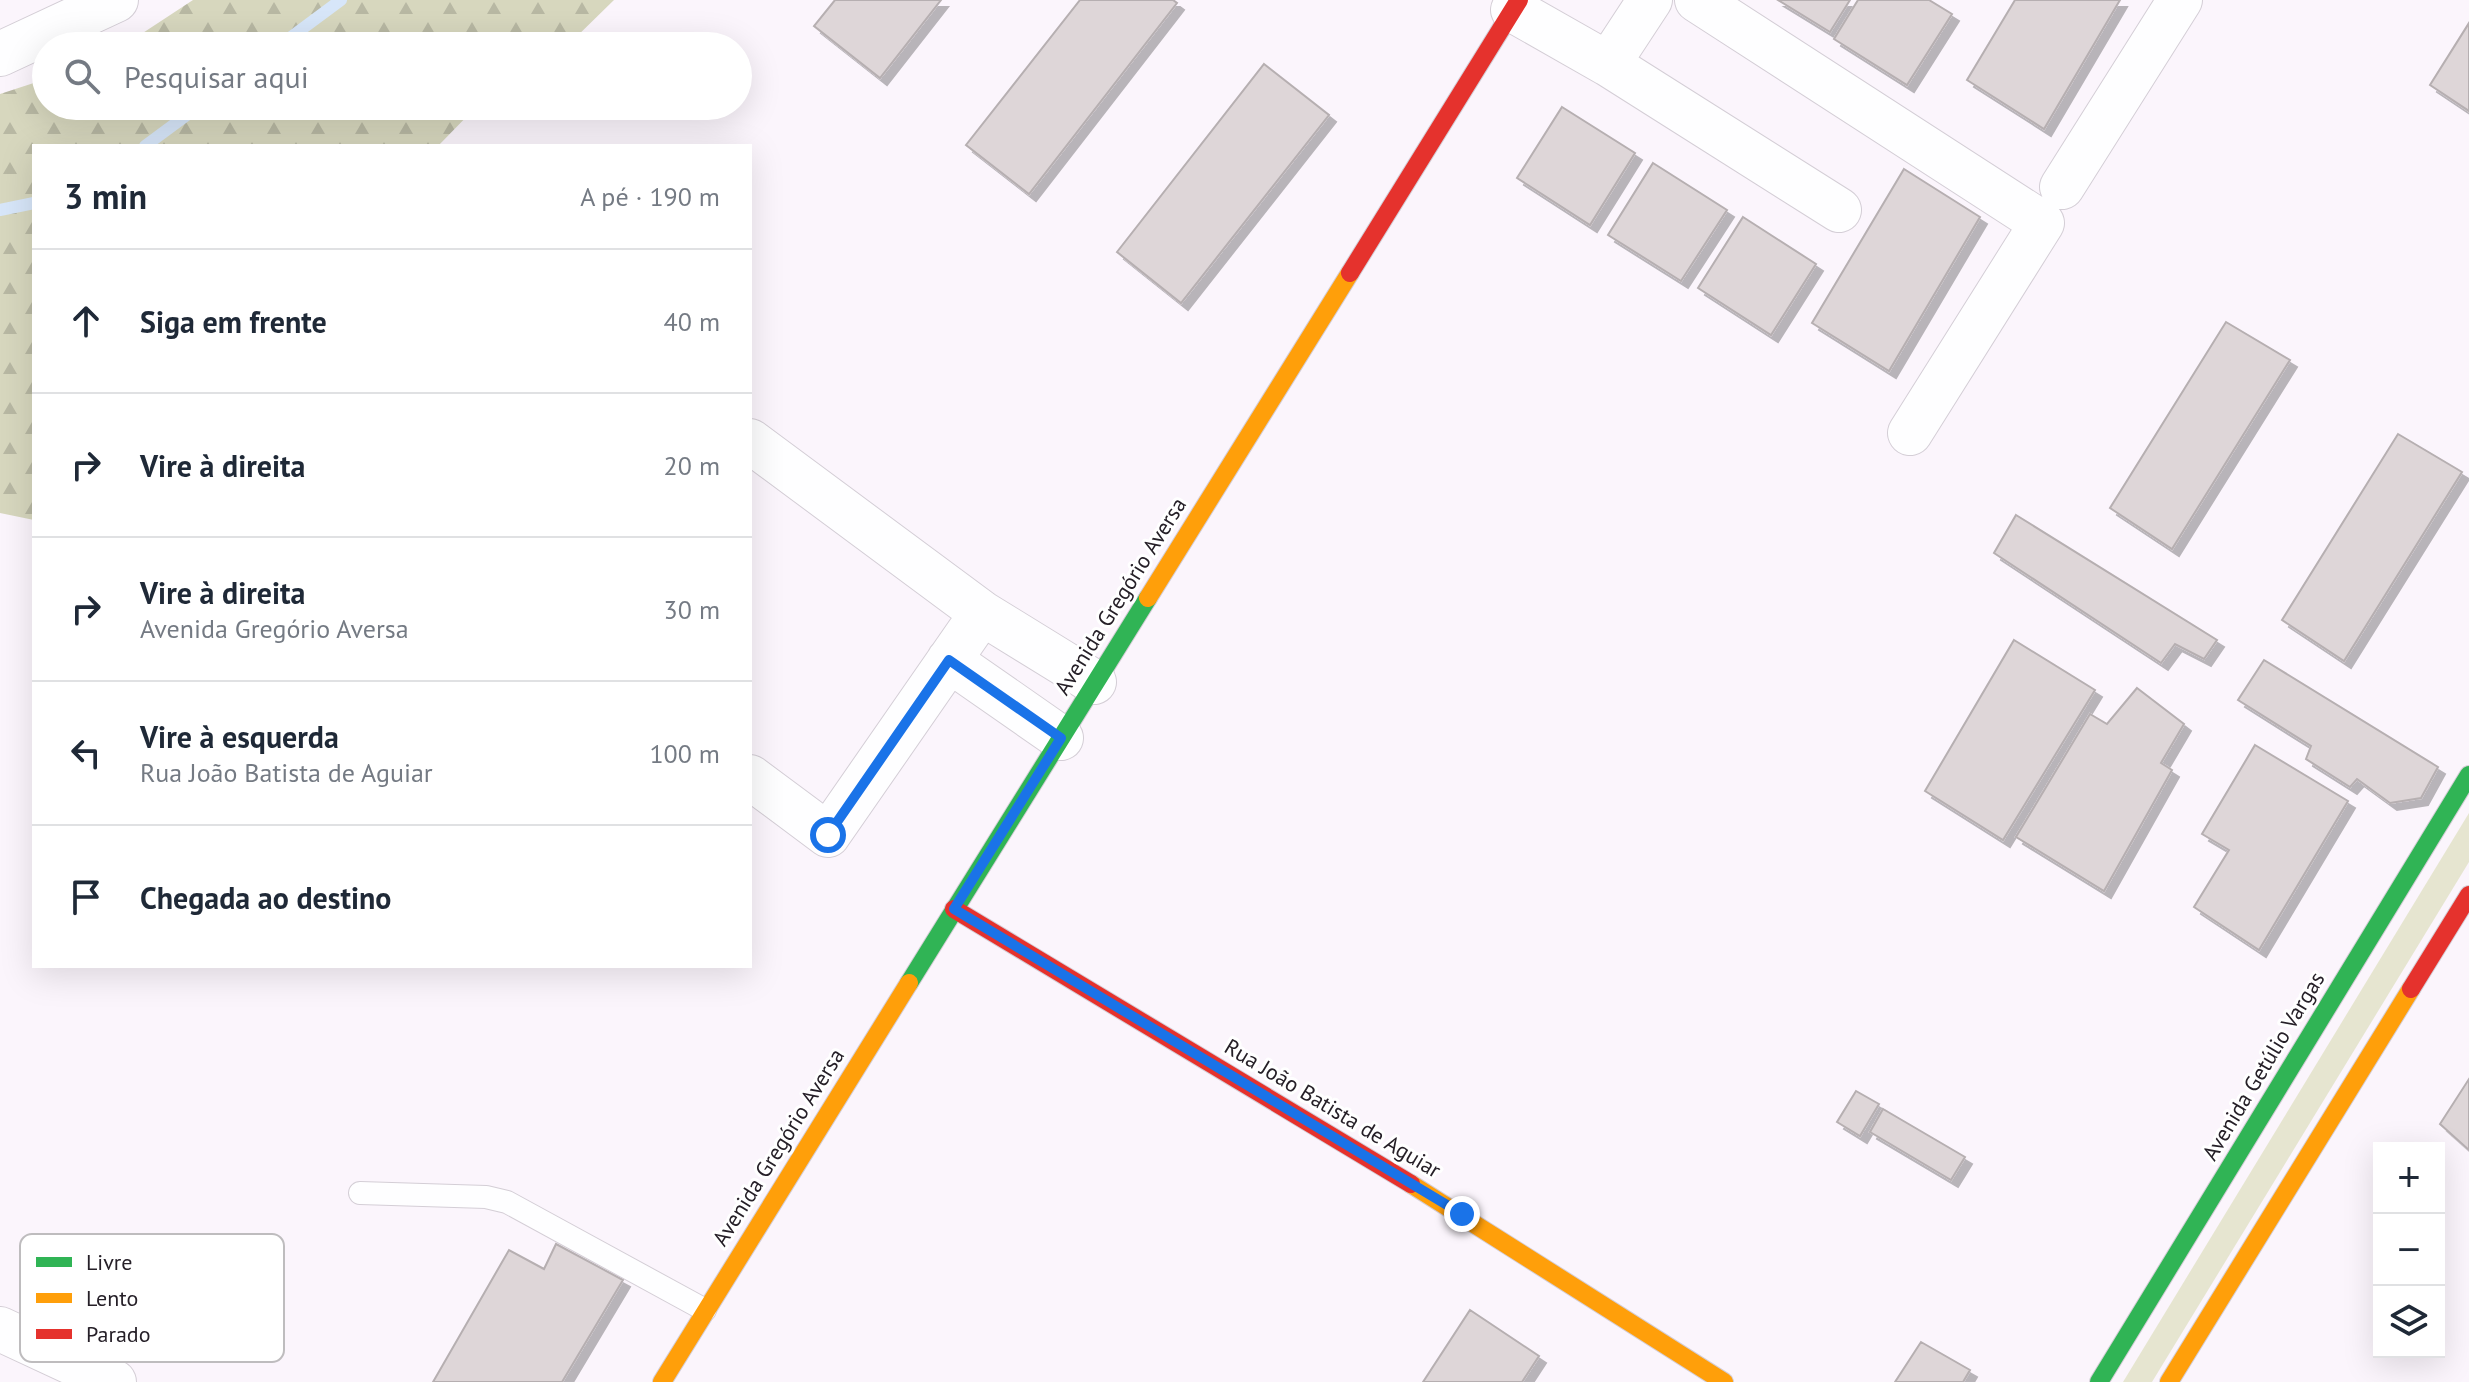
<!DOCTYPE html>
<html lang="pt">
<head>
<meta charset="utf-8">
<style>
  :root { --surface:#fff; --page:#f6f6f7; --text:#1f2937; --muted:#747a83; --line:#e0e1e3 }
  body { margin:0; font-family:"PT Sans",sans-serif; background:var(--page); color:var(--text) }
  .controls { position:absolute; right:24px; bottom:24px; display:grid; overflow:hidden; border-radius:0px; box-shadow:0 8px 32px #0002 }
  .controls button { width:72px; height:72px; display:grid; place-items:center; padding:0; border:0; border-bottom:2px solid var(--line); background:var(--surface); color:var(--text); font:40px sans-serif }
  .stop { position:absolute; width:24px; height:24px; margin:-18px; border:6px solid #1a73e8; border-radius:50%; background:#fff }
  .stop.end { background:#1a73e8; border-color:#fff; box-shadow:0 2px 8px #0008 }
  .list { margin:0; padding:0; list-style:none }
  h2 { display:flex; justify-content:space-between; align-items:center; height:104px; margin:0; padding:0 32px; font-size:34px }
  h2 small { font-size:26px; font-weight:400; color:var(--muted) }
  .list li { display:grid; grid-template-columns:52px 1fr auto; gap:24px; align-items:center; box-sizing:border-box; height:144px; padding:0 32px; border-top:2px solid var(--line) }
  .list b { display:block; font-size:30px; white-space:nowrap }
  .list p { margin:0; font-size:26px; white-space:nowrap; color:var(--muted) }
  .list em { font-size:26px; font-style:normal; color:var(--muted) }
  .icon { flex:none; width:44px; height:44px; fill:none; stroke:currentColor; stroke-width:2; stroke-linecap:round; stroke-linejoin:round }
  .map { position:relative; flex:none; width:2469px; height:1382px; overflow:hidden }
  .search { position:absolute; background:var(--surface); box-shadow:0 8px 32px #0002; left:32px; top:32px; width:720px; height:88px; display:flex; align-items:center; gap:20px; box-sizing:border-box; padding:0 28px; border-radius:44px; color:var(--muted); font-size:30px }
  .panel { position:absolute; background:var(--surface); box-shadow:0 8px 32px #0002; left:32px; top:144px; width:720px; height:824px; border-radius:0px }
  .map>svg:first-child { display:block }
  .green { fill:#e6e5d0 }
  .forest { fill:url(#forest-firs) }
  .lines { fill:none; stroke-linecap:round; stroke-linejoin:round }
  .stream { stroke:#d7e6f9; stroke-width:12 }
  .building { fill:#ded6d8; stroke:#b6afb1; stroke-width:2; filter:url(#shadow) }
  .lane-casing { stroke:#d4ced6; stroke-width:24 }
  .street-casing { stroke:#d4ced6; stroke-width:46 }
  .fast-casing { stroke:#d4ced6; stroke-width:20 }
  .slow-casing { stroke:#d4ced6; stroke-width:20 }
  .jam-casing { stroke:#d4ced6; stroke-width:20 }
  .lane { stroke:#fefeff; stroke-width:22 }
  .street { stroke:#fefeff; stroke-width:44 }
  .fast { stroke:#30b455; stroke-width:18 }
  .slow { stroke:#ff9f0a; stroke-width:18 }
  .jam { stroke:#e5322d; stroke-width:18 }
  .route { stroke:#1a73e8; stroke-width:10 }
  .labels { text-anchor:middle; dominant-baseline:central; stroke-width:6; stroke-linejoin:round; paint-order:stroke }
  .street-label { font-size:22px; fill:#262028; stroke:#fff }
  .key { fill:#fff; stroke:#bebcbe; stroke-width:2 }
  .key-label { font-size:22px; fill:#262028 }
</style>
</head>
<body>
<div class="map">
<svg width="2469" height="1382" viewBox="0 0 2469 1382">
  <defs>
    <pattern id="forest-firs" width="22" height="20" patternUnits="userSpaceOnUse" patternTransform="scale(2)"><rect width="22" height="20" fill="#d7d7be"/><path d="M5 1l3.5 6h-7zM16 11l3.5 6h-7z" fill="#b8b8a3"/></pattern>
    <filter id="shadow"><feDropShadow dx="7" dy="7" stdDeviation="0" flood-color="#0004"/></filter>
  </defs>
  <rect width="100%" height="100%" fill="#fbf5fc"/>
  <!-- green -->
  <path class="green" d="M2469,813v49l-317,520h-29z"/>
  <!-- forest -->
  <path class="forest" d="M193,0h421l-47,46h-444z
    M46,79v27h431l-39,40h-404v374l-34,-7v-419z"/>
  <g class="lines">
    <!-- stream -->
    <path class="stream" d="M279,46l62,-46
      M145,146l54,-40
      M0,210l34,-7"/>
  </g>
  <!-- building -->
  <path class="building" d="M835,0h106l-61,78 -66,-52z
    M1080,0h93l4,3 -148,191 -63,-49z
    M1778,0h72l-20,32z
    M1858,0h71l23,14 -45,71 -73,-46z
    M2015,0h105l-76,129 -77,-49z
    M2469,23v88l-39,-26z
    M1264,64l65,51 -148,188 -64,-51z
    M1562,107l73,46 -45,72 -73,-47z
    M1653,163l74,47 -46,71 -73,-46z
    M1904,169l76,48 -91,154 -77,-48z
    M1743,217l73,47 -45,71 -73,-47z
    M2226,322l64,38 -118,189 -62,-41z
    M2398,434l64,38 -118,189 -62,-41z
    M2016,515l201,125 -13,19 -29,-15 -14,19 -167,-110z
    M2014,640l81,50 -92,150 -78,-49z
    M2264,660l174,107 -17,31 -31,5 -33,-24 -7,8 -44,-28 5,-13 -73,-46z
    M2137,688l47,36 -23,39 11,7 -68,121 -88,-54 74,-123 17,10z
    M2255,745l93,56 -89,149 -65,-43 35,-57 -27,-16z
    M2469,1079v71l-29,-26z
    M1856,1091l23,13 -19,32 -23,-14z
    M1883,1109l82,48 -14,23 -81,-48z
    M556,1244l67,36 -61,102h-129l76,-132 35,19z
    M1470,1310l69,46 -17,26h-99z
    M1921,1342l49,28 -7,12h-68z"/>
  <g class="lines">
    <!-- lane casing -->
    <g class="lane-casing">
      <path id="lane" d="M360,1193l126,4 21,5 198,108"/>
    </g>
    <!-- street casing -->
    <g class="street-casing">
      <path id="street" d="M1697,0l345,223 -132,210
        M1513,10l95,54 231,146
        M0,54l116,-54
        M1608,64l42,-64
        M2062,187l118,-187
        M750,441l232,172 112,69
        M949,660l112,78
        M750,777l78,58 154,-222
        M0,1329l114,53"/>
    </g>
    <!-- fast casing -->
    <g class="fast-casing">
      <path id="fast" d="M909,983l239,-385
        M2099,1382l370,-607"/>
    </g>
    <!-- slow casing -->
    <g class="slow-casing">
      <path id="slow" d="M1148,598l202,-325
        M1411,1184l313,198
        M662,1382l247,-399
        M2169,1382l242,-393"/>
    </g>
    <!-- jam casing -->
    <g class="jam-casing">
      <path id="jam" d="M1350,273l169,-273
        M954,909l457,275
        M2411,989l58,-94"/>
    </g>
    <!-- lane -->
    <use href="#lane" class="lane"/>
    <!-- street -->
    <use href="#street" class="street"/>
    <!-- fast -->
    <use href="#fast" class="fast"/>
    <!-- slow -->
    <use href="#slow" class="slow"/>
    <!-- jam -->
    <use href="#jam" class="jam"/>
  </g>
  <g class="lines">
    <!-- route -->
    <path class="route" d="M828,835l121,-175 112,78 -107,171 508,305"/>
  </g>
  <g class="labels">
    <!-- street labels -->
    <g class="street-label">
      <text transform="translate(1120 596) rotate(-58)">Avenida Gregório Aversa</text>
      <text transform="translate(2263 1066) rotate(-59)">Avenida Getúlio Vargas</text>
      <text transform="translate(1333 1108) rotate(31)">Rua João Batista de Aguiar</text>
      <text transform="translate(778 1147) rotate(-58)">Avenida Gregório Aversa</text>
    </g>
  </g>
  <!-- legend -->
  <rect x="20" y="1234" width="264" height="128" rx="12" class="key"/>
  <rect x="36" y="1257" width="36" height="10" fill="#30b455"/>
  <rect x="36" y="1293" width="36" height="10" fill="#ff9f0a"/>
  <rect x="36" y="1329" width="36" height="10" fill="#e5322d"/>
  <g class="key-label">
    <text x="86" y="1270">Livre</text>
    <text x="86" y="1306">Lento</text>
    <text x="86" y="1342">Parado</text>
  </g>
</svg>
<div class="controls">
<button>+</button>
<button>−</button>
<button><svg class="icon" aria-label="layers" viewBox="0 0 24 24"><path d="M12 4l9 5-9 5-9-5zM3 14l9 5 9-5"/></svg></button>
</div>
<div class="stop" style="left:828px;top:835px"></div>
<div class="stop end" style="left:1462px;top:1214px"></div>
<div class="search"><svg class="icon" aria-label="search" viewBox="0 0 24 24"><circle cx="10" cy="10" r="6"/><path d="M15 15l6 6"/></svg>Pesquisar aqui</div>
<section class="panel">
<h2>3 min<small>A pé · 190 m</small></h2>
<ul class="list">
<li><svg class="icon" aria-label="ahead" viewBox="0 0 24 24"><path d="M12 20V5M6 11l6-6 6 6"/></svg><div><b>Siga em frente</b></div><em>40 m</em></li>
<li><svg class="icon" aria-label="right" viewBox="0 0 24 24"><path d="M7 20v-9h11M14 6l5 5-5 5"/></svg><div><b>Vire à direita</b></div><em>20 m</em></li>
<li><svg class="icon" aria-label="right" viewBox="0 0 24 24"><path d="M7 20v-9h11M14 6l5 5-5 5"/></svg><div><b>Vire à direita</b><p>Avenida Gregório Aversa</p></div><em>30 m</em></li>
<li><svg class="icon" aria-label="left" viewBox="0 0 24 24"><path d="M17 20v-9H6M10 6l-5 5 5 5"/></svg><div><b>Vire à esquerda</b><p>Rua João Batista de Aguiar</p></div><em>100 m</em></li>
<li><svg class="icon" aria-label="arrive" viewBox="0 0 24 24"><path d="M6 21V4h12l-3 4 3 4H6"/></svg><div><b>Chegada ao destino</b></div></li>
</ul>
</section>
</div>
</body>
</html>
